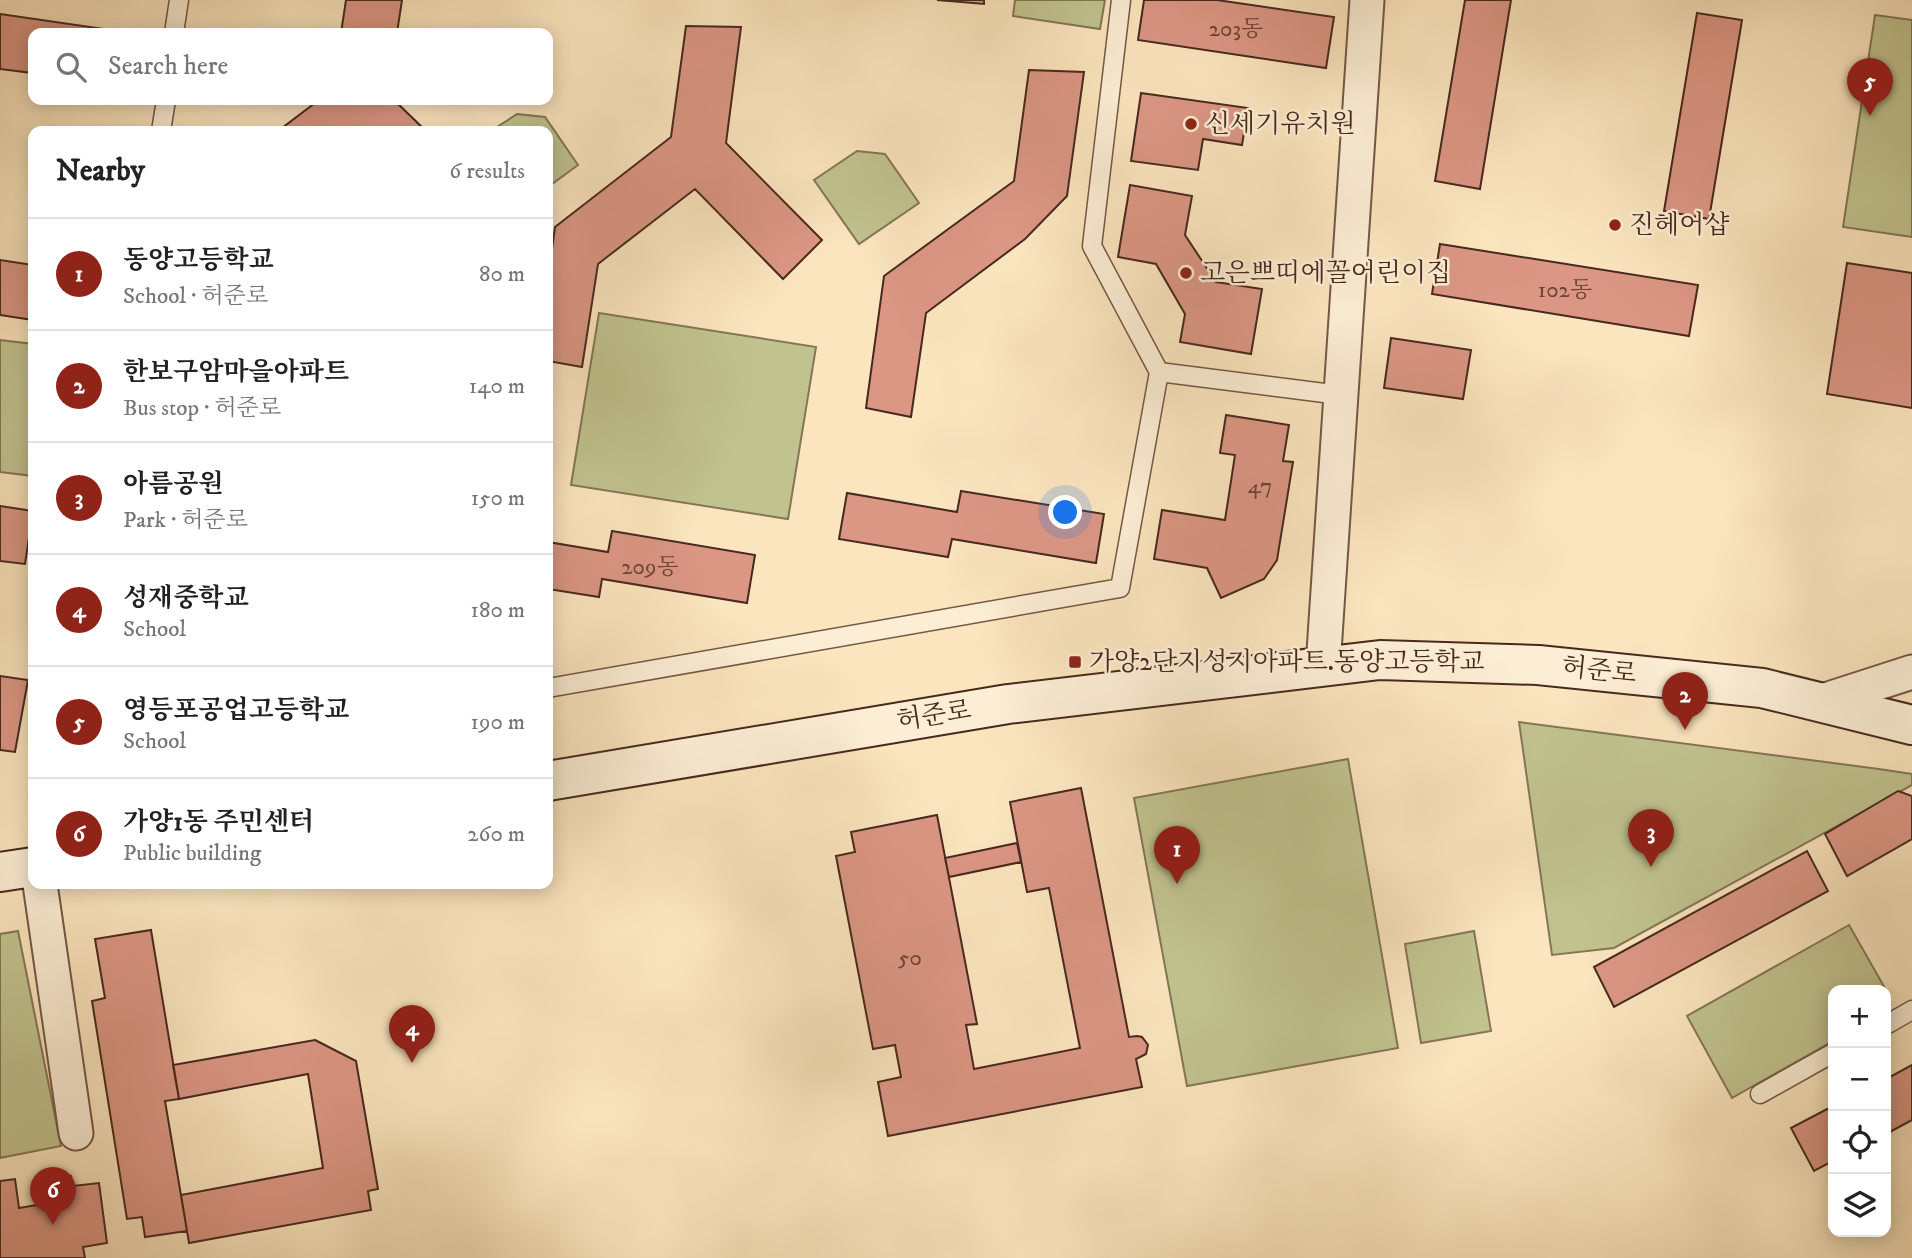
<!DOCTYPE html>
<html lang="en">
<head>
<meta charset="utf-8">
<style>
  :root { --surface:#fff; --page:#f6f6f6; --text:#222; --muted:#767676; --line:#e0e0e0; --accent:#8f2418 }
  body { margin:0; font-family:"IM FELL DW Pica","Noto Serif KR",serif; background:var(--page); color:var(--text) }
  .controls { position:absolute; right:21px; bottom:21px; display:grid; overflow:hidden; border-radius:14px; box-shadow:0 4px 18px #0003 }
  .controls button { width:63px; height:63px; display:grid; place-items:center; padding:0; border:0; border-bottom:2px solid var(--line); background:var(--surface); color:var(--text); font:35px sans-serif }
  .you { position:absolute; left:1066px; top:513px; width:24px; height:24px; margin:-18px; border:5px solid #fff; border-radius:50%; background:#1a73e8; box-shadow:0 0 0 10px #1a73e833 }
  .badge { display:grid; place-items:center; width:46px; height:46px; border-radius:50%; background:var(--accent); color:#fff; font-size:23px; font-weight:700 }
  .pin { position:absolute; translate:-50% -58px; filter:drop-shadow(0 2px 4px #0008) }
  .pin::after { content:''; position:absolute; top:37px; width:24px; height:21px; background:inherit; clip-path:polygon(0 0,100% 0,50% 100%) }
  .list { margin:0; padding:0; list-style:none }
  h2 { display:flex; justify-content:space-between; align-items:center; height:91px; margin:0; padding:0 28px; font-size:30px }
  h2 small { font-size:23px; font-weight:400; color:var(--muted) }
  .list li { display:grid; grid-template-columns:46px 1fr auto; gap:21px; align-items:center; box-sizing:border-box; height:112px; padding:0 28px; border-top:2px solid var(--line) }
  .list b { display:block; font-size:26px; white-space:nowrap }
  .list p { margin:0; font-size:23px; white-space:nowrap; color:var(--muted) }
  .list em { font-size:23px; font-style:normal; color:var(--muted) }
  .icon { flex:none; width:38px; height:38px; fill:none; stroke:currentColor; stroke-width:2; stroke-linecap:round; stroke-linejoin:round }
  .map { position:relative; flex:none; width:1912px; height:1258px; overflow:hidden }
  .search { position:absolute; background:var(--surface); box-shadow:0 4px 18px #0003; left:28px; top:28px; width:525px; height:77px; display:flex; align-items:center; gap:18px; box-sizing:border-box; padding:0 24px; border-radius:14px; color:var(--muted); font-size:26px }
  .panel { position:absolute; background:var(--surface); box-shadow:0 4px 18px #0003; left:28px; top:126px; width:525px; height:763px; border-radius:14px }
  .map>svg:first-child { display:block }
  .green { fill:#c1c38f; stroke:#847656; stroke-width:2 }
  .building { fill:#db9684; stroke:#47291e; stroke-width:2 }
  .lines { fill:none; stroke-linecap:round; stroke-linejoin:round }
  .lane-casing { stroke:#745846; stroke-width:21 }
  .street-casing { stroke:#745846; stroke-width:37 }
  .secondary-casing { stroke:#47291e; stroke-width:42 }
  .lane { stroke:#fceed5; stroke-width:18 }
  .street { stroke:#fceed5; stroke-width:33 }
  .secondary { stroke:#fceed5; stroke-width:38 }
  .poi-dot { fill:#8f2418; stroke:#fceed5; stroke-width:2.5 }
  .labels { text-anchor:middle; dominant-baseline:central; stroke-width:5; stroke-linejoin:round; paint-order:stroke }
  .number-label { font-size:23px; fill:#6c4438 }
  .poi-label { font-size:26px; fill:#47291e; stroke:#fceed5; text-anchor:start }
  .street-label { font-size:26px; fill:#47291e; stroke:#fceed5 }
</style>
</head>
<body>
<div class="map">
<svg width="1912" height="1258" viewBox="0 0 1912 1258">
  <rect width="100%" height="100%" fill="#fbe5be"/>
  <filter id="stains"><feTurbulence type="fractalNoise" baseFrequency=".00286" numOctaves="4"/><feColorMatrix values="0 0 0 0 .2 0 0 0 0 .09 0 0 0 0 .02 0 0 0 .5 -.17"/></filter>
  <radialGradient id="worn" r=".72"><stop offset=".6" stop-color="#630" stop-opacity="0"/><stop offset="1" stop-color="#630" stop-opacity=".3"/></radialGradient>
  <!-- green -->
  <path class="green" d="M1015,0h90l-5,29 -87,-13z
    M1875,15l37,5v217l-69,-10z
    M517,114l28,3 33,48 -30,22v-56h-57z
    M857,151l28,3 34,49 -60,41 -45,-64z
    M599,313l217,34 -28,172 -217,-34z
    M0,340l33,4v132l-33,-4z
    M1519,722l360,47 33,5v11l-298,163 -62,7z
    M1348,759l50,289 -211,38 -53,-288z
    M1849,925l37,65h-53v51l-101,57 -45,-82z
    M18,931l43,215 -61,12v-224z
    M1474,931l17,100 -70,12 -16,-99z"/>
  <!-- building -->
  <path class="building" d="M346,0h56l-5,33h-56z
    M937,0h47v4z
    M1144,0h73l117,17 -8,51 -188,-28z
    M1465,0h46l-31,189 -45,-8z
    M1697,13l45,7 -33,199 -45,-8z
    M0,14l104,15 -1,4h-70v40l-33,-4z
    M686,26l55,1 -15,116 96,97 -39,39 -88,-90 -97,75 -16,103 -34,-6v-83l7,-51 116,-90z
    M1029,70l55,2 -17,124 -42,43 -99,74 -15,104 -45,-9 18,-132 130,-95z
    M1141,93l107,15 -6,37 -39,-6 -5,31 -67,-9z
    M319,100h75l32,31h-148z
    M1130,185l62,11 -7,39 31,47 46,7 -11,65 -71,-12 5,-28 -29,-50 -38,-7z
    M1440,244l258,41 -9,51 -257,-42z
    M0,260l33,5v55l-33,-5z
    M1847,263l65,10v135l-85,-14z
    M1391,338l80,12 -8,49 -79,-11z
    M1226,415l63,10 -6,36 10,1 -16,98 -13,19 -43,19 -14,-30 -53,-9 8,-49 63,10 10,-65 -15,-2z
    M961,491l143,23 -8,49 -144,-24 -4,18 -109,-18 8,-46 110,19z
    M0,506l33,5 -8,53 -25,-3z
    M612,531l143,24 -8,48 -145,-24 -3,18 -51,-8v-47l60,10z
    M0,676l28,4 -13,72 -15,-2z
    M1081,788l48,249 8,-1 5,1 6,8 -2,9 -10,5 6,28 -254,49 -10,-54 23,-5 -6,-32 -22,4 -37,-193 19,-4 -4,-20 86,-17 40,209 -11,1 8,44 106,-21 -31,-160 -22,4 -17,-90z
    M1898,791l14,5v43l-65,37 -22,-42z
    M1017,843l4,19 -72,15 -4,-19z
    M1807,851l21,40 -214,116 -20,-40z
    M151,930l28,169 -14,2 22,130 -42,6 -3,-20 -15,2 -35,-218 13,-3 -10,-59z
    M315,1040l41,21 22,128 -10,2 3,19 -182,33 -8,-48 142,-27 -15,-94 -129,25 -6,-34z
    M1912,1065v55l-26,14v-55z
    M1833,1106v55l-19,10 -23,-43z
    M71,1176l2,10 26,-3 8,60 -24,4 2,11h-85v-77l15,-2 4,29 18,-3 -3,-24z"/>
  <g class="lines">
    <!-- lane casing -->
    <g class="lane-casing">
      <path id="lane" d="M174,33l5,-33
        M161,131l5,-31
        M1159,372l181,23
        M548,688l572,-100 39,-216 -67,-126 29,-246
        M1886,1025l26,-15
        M1760,1094l73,-41"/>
    </g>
    <!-- street casing -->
    <g class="street-casing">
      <path id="street" d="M1323,667l44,-667
        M1819,702l93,-30
        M40,884l36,249"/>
    </g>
    <!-- secondary casing -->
    <g class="secondary-casing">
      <path id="secondary" d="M548,781l460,-77 372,-44 158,5 224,23 150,37
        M0,872l33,-5"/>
    </g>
    <!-- lane -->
    <use href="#lane" class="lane"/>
    <!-- street -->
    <use href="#street" class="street"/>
    <!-- secondary -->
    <use href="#secondary" class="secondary"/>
  </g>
  <!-- markers -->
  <g class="poi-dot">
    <circle cx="1191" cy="124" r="7"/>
    <circle cx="1615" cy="225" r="7"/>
    <circle cx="1186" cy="273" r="7"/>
    <rect x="1068" y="655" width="14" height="14" rx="3.5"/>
  </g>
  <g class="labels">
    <!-- number labels -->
    <g class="number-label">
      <text x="1236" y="29">203동</text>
      <text x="1565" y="290">102동</text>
      <text x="1260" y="486">47</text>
      <text x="650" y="567">209동</text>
      <text x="910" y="958">50</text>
    </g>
    <!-- poi labels -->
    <g class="poi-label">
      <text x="1205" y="124">신세기유치원</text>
      <text x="1629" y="225">진헤어샵</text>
      <text x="1200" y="273">고은쁘띠에꼴어린이집</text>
      <text x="1089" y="662">가양2단지성지아파트.동양고등학교</text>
    </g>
    <!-- street labels -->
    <g class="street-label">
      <text transform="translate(1599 671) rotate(6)">허준로</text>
      <text transform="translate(934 716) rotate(-9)">허준로</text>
    </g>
  </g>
  <rect width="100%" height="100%" filter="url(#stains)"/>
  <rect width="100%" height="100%" fill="url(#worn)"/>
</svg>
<div class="controls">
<button>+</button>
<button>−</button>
<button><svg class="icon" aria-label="locate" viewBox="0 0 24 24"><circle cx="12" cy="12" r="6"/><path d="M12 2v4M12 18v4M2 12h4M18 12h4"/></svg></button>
<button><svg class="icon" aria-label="layers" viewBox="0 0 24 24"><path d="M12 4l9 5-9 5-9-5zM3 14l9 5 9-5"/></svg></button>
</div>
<div class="you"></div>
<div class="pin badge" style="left:1177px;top:884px">1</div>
<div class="pin badge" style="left:1685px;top:730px">2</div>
<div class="pin badge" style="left:1651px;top:867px">3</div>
<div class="pin badge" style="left:412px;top:1063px">4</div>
<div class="pin badge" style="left:1870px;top:116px">5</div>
<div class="pin badge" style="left:53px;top:1225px">6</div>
<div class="search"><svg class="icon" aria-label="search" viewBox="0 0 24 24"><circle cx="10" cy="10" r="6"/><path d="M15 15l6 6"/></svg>Search here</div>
<section class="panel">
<h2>Nearby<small>6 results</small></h2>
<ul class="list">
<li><span class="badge">1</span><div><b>동양고등학교</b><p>School · 허준로</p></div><em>80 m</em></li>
<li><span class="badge">2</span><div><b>한보구암마을아파트</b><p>Bus stop · 허준로</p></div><em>140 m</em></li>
<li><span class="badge">3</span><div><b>아름공원</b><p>Park · 허준로</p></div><em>150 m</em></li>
<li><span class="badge">4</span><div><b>성재중학교</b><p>School</p></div><em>180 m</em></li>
<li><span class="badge">5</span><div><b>영등포공업고등학교</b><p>School</p></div><em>190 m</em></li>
<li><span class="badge">6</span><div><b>가양1동 주민센터</b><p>Public building</p></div><em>260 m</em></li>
</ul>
</section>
</div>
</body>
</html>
